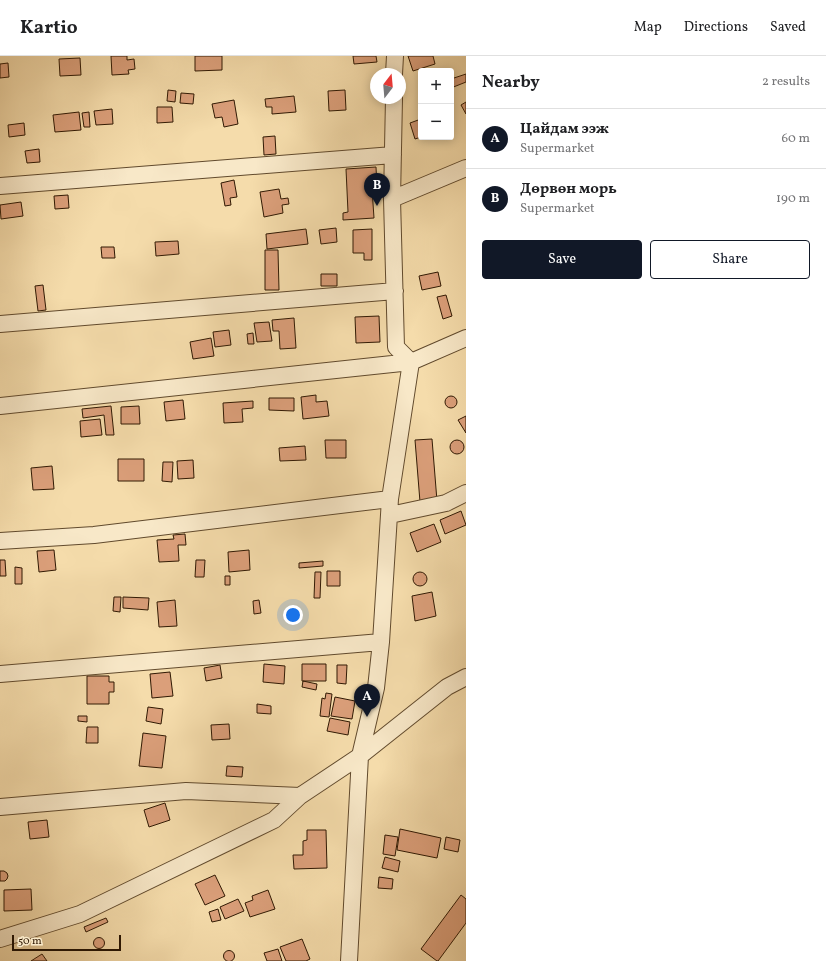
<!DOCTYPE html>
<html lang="en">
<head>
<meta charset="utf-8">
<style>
  :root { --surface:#fff; --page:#f2f2f2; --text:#202124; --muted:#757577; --line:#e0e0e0; --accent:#111827 }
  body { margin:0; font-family:Vollkorn,serif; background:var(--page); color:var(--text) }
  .controls { position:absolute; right:12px; top:12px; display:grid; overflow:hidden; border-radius:4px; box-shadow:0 2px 10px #0003 }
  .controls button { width:36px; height:36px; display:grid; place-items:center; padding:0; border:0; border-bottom:1px solid var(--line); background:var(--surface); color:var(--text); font:20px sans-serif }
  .compass { position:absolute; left:370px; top:12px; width:36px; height:36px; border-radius:50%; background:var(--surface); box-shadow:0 2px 10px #0003; rotate:16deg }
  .scale { position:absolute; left:12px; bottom:10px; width:109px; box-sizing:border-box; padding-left:4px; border:2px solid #301903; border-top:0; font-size:11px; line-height:14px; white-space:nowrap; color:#301903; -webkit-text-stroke:3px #f8e8c8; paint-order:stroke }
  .you { position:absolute; left:293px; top:559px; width:14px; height:14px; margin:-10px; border:3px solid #fff; border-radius:50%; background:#1a73e8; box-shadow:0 0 0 6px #1a73e833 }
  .badge { display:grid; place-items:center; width:26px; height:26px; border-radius:50%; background:var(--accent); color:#fff; font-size:13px; font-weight:700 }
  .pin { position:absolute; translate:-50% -33px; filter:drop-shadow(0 1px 2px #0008) }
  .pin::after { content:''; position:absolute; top:21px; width:14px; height:12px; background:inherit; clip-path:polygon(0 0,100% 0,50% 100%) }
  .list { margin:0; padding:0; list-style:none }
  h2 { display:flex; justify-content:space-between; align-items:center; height:52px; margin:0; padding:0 16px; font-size:17px }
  h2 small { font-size:13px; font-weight:400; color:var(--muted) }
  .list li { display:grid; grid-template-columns:26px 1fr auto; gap:12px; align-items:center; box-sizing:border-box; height:60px; padding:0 16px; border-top:1px solid var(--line) }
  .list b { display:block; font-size:15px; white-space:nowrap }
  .list p { margin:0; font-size:13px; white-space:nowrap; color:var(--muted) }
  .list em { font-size:13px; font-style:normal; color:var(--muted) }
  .actions { display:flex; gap:8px; padding:12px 16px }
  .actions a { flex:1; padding:9px 0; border:1px solid var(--accent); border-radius:4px; text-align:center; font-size:14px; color:var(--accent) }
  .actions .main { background:var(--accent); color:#fff }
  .map { position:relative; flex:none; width:466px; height:905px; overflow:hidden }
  header { display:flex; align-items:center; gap:24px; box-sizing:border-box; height:56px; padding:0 20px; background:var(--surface); border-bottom:1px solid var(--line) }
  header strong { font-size:19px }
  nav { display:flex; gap:22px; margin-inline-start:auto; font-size:14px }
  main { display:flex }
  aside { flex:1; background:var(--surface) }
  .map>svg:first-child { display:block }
  .building { fill:#db9f7a; stroke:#301903 }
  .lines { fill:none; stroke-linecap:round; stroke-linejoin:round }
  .minor-casing { stroke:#614a2d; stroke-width:18 }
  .minor { stroke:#f8e8c8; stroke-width:16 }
</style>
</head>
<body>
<header>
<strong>Kartio</strong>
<nav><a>Map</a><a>Directions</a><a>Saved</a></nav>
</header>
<main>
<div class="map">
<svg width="466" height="905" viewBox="0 0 466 905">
  <rect width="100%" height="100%" fill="#f5dcab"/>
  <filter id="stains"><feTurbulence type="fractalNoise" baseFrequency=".005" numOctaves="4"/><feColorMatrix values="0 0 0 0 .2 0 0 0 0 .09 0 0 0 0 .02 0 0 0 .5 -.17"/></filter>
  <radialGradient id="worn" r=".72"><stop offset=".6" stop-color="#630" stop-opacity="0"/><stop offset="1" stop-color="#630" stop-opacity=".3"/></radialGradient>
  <!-- building -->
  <path class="building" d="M111,0h16v4l7,-1 1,10 -7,1 1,4 -17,1z
    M195,0h27v14l-27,1z
    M353,0h23l1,6 -23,2z
    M408,0h25l2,8 -22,7z
    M80,2l1,17 -21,1 -1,-17z
    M8,7l1,14 -9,1v-14z
    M466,18v8l-15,6v-9z
    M168,34l8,1 -1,11 -8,-1z
    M345,34l1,20 -17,1 -1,-20z
    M181,37l13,1 -1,10 -13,-1z
    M294,40l2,16 -24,2v-7h-6l-1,-8z
    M234,44l4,24 -14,3 -2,-10 -7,1 -3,-14z
    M466,46v12l-5,-9z
    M157,51h15l1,15 -16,1z
    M112,53l1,15 -17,1 -2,-14z
    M79,56l2,18 -26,2 -2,-17z
    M89,56l1,15h-6l-2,-14z
    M421,63v18l-6,2 -5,-16z
    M24,67l1,12 -16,2 -1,-12z
    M275,80l1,18 -12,1 -1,-18z
    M39,93l1,13 -13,1 -2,-12z
    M376,111l1,21 -5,1 2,29 -31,2v-7l5,-1 -2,-43z
    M234,124l3,17 -7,1 1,7 -6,1 -4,-23z
    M279,133l2,10 7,-1 1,6 -7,1 1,8 -19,4 -4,-25z
    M68,139l1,13 -14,1 -1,-13z
    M21,146l2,14 -22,3 -1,-14z
    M336,172l1,14 -16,2 -2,-14z
    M306,173l2,15 -41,5 -1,-15z
    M372,173v31h-8v-7h-11v-23z
    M178,185l1,13 -23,2 -1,-14z
    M101,191h13l1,11h-13z
    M265,194h13l1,40h-14z
    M438,216l3,14 -19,4 -3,-14z
    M321,218h16v12h-16z
    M43,229l3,25 -8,1 -3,-25z
    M446,239l6,21 -9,3 -6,-22z
    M379,260l1,26 -24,1 -1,-26z
    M294,262l2,30 -16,1 -1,-18h-6l-1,-11z
    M269,266l3,19 -15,1 -3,-19z
    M229,274l2,15 -16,2 -2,-15z
    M253,277l1,11h-6l-1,-10z
    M211,282l3,18 -21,3 -3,-17z
    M316,339v7l11,-1 2,15 -26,3 -2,-22z
    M445 346a6 6 0 1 1 12 0a6 6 0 1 1-12 0Z
    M269,342h25v13l-25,-1z
    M183,344l2,19 -19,2 -2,-19z
    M253,345v7l-11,1 1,13 -19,1 -1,-20z
    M111,350l3,29h-8l-2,-20 -21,3 -1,-9z
    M139,350l1,18h-19v-17z
    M466,360v17l-8,-13z
    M100,363l2,16 -21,2 -1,-16z
    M432,383l5,62 -17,1 -5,-62z
    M325,384h21v18h-20z
    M450 391a7 7 0 1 1 14 0a7 7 0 1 1-14 0Z
    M305,390l1,14 -26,1 -1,-13z
    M118,403h26v22h-26z
    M193,404l1,18 -16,1 -1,-18z
    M163,406h10l-1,20 -10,-1z
    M52,410l2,23 -21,1 -2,-22z
    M461,455l5,14 -21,9 -5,-14z
    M434,468l7,18 -24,10 -7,-19z
    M185,478l1,11h-8l1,16 -20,1 -2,-22 17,-1 -1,-4z
    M54,494l2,20 -17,2 -2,-21z
    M249,494l1,20 -21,2 -1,-20z
    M0,504h5l1,16h-6z
    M196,504h9l-1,17h-9z
    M323,505v5l-24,2v-5z
    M15,511l7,1v16h-7z
    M327,515h13v15h-13z
    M315,516h6l-1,26h-6z
    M413 523a7 7 0 1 1 14 0a7 7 0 1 1-14 0Z
    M225,520h5v9h-5z
    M432,536l4,24 -21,5 -3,-25z
    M114,541h7l-1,15 -7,-1z
    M123,541l26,1 -1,12 -25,-2z
    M175,544l2,26 -18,1 -2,-25z
    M259,544l2,13 -7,1 -1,-13z
    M264,608l21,2 -1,18 -21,-2z
    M302,608h24v17h-24z
    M220,609l2,13 -16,3 -2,-13z
    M337,609h10l-1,19 -9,-1z
    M170,616l3,24 -21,2 -2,-24z
    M87,620h22v6h5v10h-5v12h-22z
    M303,625l14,3 -1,6 -14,-3z
    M326,637l6,1 -3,23 -9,-1 2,-18 3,1z
    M335,641l20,4 -3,18 -21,-3z
    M257,648l14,2v8l-14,-1z
    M148,651l15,2 -2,15 -15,-3z
    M78,660h9v6l-9,-1z
    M330,662l20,4 -2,13 -21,-4z
    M229,668l1,15 -18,1 -1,-15z
    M87,671h11v16h-12z
    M143,677l23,3 -4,32 -23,-2z
    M227,710l16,1 -1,10 -16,-1z
    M165,747l5,17 -21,7 -5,-17z
    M47,764l2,17 -19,2 -2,-17z
    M400,773l41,9 -4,20 -40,-8z
    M307,774h19l1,38 -33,1 -1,-14h10v-14l4,-1z
    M385,779l13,2 -3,19 -12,-2z
    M446,781l14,3 -2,12 -14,-3z
    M385,801l15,4 -2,11 -16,-4z
    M0,815h4l3,2 1,3 -1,3 -2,2h-5z
    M215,819l10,21 -20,9 -10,-21z
    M379,821l14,2 -1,10 -14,-1z
    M31,833l1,21 -28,1v-21z
    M268,834l7,19 -25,8 -5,-14 8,-3 -1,-4z
    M461,839l5,4v24l-28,38h-1l-16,-12z
    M238,843l6,12 -19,8 -5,-12z
    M218,853l3,11 -9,2 -3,-10z
    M106,862l2,4 -22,10 -2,-5z
    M93.5 887a5.5 5.5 0 1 1 11 0a5.5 5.5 0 1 1-11 0Z
    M302,883l8,20 -4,2h-20l-6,-14z
    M278,893l4,12h-15l-3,-8z
    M223.5 900a5.5 5.5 0 1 1 11 0a5.5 5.5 0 1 1-11 0Z
    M42,898l5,7h-16z"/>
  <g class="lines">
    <!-- minor casing -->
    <g class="minor-casing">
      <path id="minor" d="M394,18l1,-18
        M0,130l393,-31
        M392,143l74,-31
        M0,268l395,-33
        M0,350l411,-44 55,-24
        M390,459l56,-12 20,-10
        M0,485l94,-6 296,-36
        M0,618l381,-32
        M0,751l186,-16 114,5
        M0,883l80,-25 194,-94 26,-24 60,-40 87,-69 19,-10
        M349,905l11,-205 16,-68 5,-46 9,-143 21,-137 -15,-15 -4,-148 2,-101"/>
    </g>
    <!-- minor -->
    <use href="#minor" class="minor"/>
  </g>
  <rect width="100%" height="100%" filter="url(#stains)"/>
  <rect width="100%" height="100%" fill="url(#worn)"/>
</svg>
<div class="controls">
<button>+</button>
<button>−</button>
</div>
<svg class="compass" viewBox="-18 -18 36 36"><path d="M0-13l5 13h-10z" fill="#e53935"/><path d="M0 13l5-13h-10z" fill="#757577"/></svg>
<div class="scale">50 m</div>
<div class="you"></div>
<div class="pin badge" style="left:367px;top:661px">A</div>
<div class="pin badge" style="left:377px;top:150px">B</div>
</div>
<aside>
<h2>Nearby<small>2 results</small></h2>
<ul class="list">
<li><span class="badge">A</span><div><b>Цайдам ээж</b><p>Supermarket</p></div><em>60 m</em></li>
<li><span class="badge">B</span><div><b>Дөрвөн морь</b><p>Supermarket</p></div><em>190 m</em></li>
</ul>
<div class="actions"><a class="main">Save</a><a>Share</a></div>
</aside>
</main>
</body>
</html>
